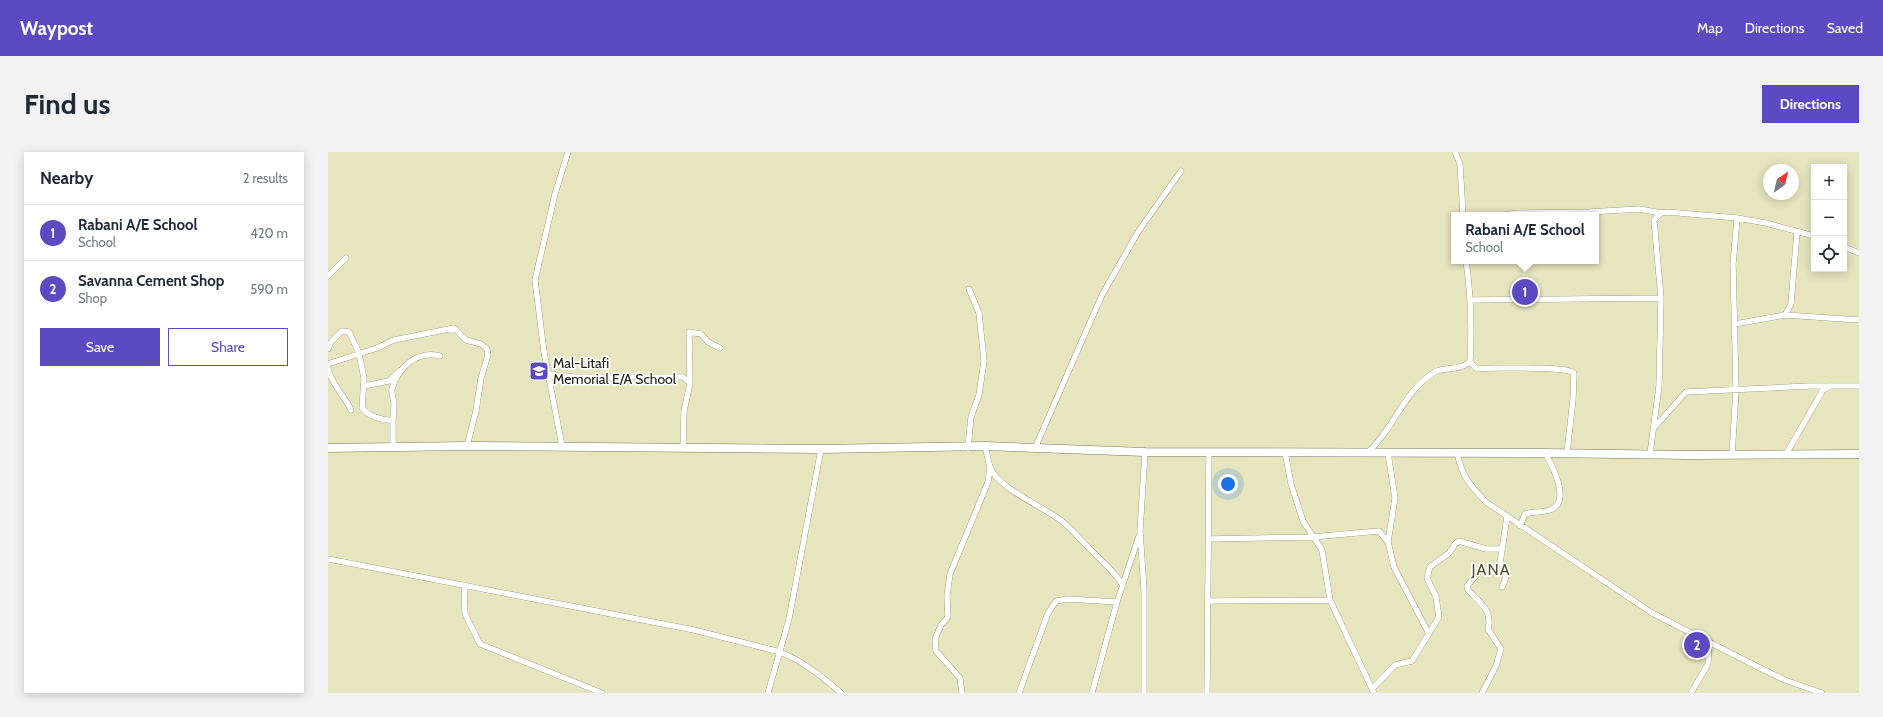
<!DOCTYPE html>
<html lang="en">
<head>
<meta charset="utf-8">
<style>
  :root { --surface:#fff; --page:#f2f2f3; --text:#1f2937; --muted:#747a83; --line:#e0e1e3; --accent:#5c4ac3 }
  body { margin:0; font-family:Cabin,sans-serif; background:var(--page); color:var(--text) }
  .controls { position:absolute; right:12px; top:12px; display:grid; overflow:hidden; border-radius:0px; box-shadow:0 2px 10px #0003 }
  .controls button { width:36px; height:36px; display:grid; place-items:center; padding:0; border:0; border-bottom:1px solid var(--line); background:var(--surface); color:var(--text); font:20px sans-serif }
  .compass { position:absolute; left:1435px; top:12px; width:36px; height:36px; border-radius:50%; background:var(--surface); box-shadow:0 2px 10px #0003; rotate:34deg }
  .you { position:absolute; left:900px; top:332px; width:14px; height:14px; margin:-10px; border:3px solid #fff; border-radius:50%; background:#1a73e8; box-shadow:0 0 0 6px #1a73e833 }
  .badge { display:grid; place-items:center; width:26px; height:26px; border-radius:50%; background:var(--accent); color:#fff; font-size:13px; font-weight:700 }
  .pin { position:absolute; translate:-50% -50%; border:2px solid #fff; box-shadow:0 1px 4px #0006 }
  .popup { position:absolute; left:1123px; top:60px; width:148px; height:52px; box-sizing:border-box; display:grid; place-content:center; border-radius:0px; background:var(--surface); filter:drop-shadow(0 1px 3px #0005); font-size:13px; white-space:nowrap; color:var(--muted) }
  .popup b { font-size:15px; color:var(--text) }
  .popup::after { content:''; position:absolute; left:50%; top:100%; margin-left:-8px; border:8px solid transparent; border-top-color:var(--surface) }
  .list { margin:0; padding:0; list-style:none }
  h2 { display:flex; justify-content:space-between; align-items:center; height:52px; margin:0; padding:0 16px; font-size:17px }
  h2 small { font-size:13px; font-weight:400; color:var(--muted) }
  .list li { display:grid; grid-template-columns:26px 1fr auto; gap:12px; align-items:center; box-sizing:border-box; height:56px; padding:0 16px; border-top:1px solid var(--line) }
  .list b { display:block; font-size:15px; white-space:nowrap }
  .list p { margin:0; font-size:13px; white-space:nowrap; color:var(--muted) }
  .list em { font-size:13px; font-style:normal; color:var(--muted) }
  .actions { display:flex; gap:8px; padding:12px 16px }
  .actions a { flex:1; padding:9px 0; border:1px solid var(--accent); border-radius:0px; text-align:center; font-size:14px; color:var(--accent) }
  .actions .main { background:var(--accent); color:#fff }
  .icon { flex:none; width:22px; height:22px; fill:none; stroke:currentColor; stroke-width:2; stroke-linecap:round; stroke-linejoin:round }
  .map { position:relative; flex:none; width:1531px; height:541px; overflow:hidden; border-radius:0px }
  header { display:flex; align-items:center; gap:24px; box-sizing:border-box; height:56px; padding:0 20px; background:var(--accent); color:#fff }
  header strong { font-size:19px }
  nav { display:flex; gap:22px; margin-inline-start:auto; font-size:14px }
  .intro { display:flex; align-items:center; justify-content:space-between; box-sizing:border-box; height:96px; padding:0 24px }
  h1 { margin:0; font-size:28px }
  .button { padding:10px 18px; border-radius:0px; background:var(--accent); color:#fff; font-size:14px; font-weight:700 }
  main { display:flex; gap:24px; padding:0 24px }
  aside { flex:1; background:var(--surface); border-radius:0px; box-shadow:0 2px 10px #0003 }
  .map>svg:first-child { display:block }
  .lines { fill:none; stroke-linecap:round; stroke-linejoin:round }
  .minor-casing { stroke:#7a7754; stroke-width:6 }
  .secondary-casing { stroke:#7a7754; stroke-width:9 }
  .minor { stroke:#fff; stroke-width:5.5 }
  .secondary { stroke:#fff; stroke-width:8 }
  .labels { text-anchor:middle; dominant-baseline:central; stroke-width:3.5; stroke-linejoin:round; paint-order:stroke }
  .poi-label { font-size:14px; fill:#1d1c0e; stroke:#fff; text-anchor:start }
  .quarter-label { font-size:16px; letter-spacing:1px; fill:#514f2e; stroke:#fff }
</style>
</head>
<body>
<header>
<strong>Waypost</strong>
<nav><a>Map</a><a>Directions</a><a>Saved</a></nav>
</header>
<div class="intro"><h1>Find us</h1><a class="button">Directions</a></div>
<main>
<aside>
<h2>Nearby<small>2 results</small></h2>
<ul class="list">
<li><span class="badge">1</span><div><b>Rabani A/E School</b><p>School</p></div><em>420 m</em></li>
<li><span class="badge">2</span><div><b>Savanna Cement Shop</b><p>Shop</p></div><em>590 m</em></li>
</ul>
<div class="actions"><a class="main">Save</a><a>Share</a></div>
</aside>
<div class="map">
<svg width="1531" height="541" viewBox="0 0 1531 541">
  <rect width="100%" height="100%" fill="#e7e5be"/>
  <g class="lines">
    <!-- minor casing -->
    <g class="minor-casing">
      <path id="minor" d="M1127,0l5,12 3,51
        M1176,63l14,-2 71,-1 50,-3 22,4
        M1516,95l15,6
        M0,124l18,-18
        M1142,148l191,-2
        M1457,163l74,5
        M1407,172l50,-9 6,-11 6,-72
        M0,197l3,-7 11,-11 7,1 10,21 5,26 -2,29c6,8 21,13 31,12v27
        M1142,210l6,6c19,1 88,-3 98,5l-1,26 -6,54
        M0,212l49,-16 17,-8 60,-12 12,12 15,4 6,5 1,6 -7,23 -5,33 -9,35
        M0,217c4,16 16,26 23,41
        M220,222l26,3h109l7,6 -6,28 -1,36
        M362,231l-1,-51 12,2 7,8 12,6
        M36,234l25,-5 10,-10
        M65,268c0,-5 1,-10 1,-16 0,-5 -3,-9 -2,-15 6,-22 25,-39 48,-33
        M1325,277l33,-37 124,-6h49
        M234,294l-18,-94 -9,-72 20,-86 13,-42
        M657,294c2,7 3,15 5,21 8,22 55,40 73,55 10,8 18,19 28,28 12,13 23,20 32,36
        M640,296l3,-31 8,-22 5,-34 -5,-48 -10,-24
        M707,296l67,-153 36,-63 43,-61
        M957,300l6,32 12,37 19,29 8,50 44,93
        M1040,300c26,-23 36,-62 67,-80 10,-6 21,0 35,-10 2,-34 1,-67 -4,-101
        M1129,300c5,25 12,32 29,50l166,111 106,54 27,13 37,13
        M1060,301l7,45 -7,44 6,25 35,67
        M1322,302l9,-68 2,-88 -7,-78 7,-7 6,-1 70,6 29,5 48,13
        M1458,302l37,-64 7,-4
        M1404,303l4,-65 -3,-126 4,-46
        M1192,374l5,-12c8,-3 17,-1 25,-4 22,-8 2,-45 -5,-57
        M881,387l103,-2 67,-6 9,11
        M0,407l366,71 86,22c23,9 43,25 61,41
        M136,433l1,29 15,30 122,49
        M1174,435c5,-10 6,-15 -2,-24l7,-46
        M881,449l121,-1
        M1044,537l23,-24 17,-4 27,-44 -3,-20 -9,-19 3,-11 19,-14 6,-9 4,-3 27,8h17
        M440,541l21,-74 32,-170
        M634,541l-2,-15 -24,-27 -1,-12 6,-14 7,-8 -1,-21 3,-22 38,-92 2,-14
        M691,541l29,-80 8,-12 12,-2 49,3
        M764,541l25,-91 22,-66
        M816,541v-103l-4,-59 5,-79
        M879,541l2,-241
        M1154,541l14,-27 5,-17 -13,-20c5,-19 -8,-26 -20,-39l-1,-4 16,-19
        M1363,541l17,-29 1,-23"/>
    </g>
    <!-- secondary casing -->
    <g class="secondary-casing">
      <path id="secondary" d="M0,296l139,-2 354,3 164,-3 160,6 400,1 143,2 171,-1"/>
    </g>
    <!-- minor -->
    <use href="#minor" class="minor"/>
    <!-- secondary -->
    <use href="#secondary" class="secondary"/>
  </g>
  <!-- icons -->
  <defs>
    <g id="school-square" transform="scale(1)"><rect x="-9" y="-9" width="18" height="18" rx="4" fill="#5c4ac3" stroke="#fff"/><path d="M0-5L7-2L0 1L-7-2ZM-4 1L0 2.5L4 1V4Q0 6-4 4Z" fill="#fff"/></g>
  </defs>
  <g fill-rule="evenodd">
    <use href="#school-square" x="211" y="219"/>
  </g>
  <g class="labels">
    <!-- poi labels -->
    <g class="poi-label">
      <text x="225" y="211">Mal-Litafi<tspan x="225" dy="16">Memorial E/A School</tspan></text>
    </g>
    <!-- quarter labels -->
    <g class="quarter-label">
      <text x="1163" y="417">JANA</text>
    </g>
  </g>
</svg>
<div class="controls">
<button>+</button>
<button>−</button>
<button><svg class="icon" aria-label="locate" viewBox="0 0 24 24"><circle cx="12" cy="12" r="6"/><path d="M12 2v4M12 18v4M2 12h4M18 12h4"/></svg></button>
</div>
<svg class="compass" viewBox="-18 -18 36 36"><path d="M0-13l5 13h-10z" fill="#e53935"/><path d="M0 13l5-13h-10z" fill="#747a83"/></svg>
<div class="you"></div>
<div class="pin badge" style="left:1197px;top:140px">1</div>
<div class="popup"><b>Rabani A/E School</b>School</div>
<div class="pin badge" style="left:1369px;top:493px">2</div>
</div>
</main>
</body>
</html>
